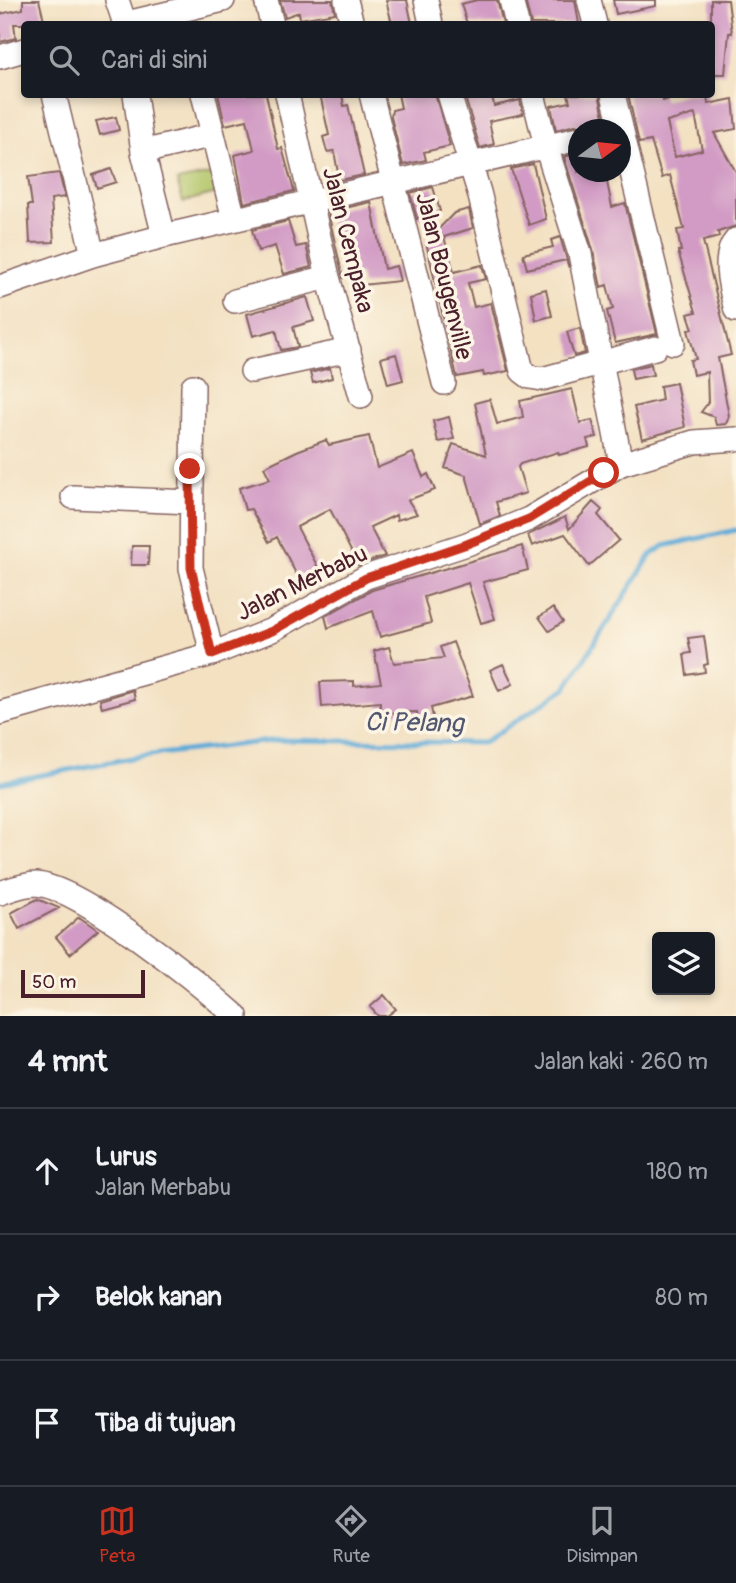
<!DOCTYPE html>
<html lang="id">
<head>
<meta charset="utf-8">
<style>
  :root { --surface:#171b24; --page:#242831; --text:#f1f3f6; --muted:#9ea1a6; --line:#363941; --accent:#c8321e }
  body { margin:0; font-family:Pangolin,sans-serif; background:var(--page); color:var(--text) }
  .controls { position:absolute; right:21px; bottom:21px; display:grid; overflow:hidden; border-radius:7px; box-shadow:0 4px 10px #0003 }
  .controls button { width:63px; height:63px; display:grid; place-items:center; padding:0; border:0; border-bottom:2px solid var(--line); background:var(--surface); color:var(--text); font:35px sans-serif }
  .compass { position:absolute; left:568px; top:119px; width:63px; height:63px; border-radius:50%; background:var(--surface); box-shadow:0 4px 10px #0003; rotate:75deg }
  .scale { position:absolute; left:21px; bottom:18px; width:124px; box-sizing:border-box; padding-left:7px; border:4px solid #4a1f2b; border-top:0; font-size:19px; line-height:24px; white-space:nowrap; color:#4a1f2b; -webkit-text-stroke:5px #fcf5e5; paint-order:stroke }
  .stop { position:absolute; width:21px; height:21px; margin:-16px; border:5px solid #c8321e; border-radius:50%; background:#fff }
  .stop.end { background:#c8321e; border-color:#fff; box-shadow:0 2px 7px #0008 }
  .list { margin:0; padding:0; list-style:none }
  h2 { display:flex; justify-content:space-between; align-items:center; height:91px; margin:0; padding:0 28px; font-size:30px }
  h2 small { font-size:23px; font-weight:400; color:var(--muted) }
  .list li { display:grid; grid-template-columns:46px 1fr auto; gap:21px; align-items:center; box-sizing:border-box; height:126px; padding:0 28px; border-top:2px solid var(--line) }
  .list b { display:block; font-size:26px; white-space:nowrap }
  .list p { margin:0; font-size:23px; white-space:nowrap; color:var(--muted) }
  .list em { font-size:23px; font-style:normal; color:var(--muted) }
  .icon { flex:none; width:38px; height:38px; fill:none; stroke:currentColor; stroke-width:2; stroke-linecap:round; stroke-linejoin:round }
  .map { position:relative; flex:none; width:736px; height:1016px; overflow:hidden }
  .search { position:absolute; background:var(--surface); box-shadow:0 4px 10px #0003; left:21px; right:21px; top:21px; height:77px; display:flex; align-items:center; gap:18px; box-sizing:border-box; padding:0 24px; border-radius:7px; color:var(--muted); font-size:26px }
  .sheet { height:469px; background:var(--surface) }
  nav { display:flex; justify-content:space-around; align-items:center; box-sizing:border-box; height:98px; border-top:2px solid var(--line); background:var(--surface); font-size:19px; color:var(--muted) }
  nav a { display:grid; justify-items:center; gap:4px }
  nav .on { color:var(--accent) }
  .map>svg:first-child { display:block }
  .green { fill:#b3c66a; stroke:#7e724a; stroke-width:2 }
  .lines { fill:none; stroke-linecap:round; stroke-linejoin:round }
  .stream { stroke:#5fabd8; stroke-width:5 }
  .building { fill:#d29bc5; fill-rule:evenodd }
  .minor-casing { stroke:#856360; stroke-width:26 }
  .minor { stroke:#fff; stroke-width:23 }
  .route { stroke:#c8321e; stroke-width:9 }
  .labels { text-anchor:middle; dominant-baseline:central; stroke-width:7; stroke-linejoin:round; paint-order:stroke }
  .street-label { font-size:24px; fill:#4a1f2b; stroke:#fcf5e5 }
  .water-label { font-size:26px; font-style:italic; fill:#525770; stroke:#fcf5e5 }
</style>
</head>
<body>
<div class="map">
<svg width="736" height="1016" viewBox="0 0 736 1016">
  <rect width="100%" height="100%" fill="#fcf5e5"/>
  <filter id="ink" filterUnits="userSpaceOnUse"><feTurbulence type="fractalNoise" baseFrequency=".0143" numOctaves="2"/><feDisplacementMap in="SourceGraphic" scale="14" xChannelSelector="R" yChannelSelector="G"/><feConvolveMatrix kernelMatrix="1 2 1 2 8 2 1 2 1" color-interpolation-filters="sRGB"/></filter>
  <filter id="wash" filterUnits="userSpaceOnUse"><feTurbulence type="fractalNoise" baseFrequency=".00686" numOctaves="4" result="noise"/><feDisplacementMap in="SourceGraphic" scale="28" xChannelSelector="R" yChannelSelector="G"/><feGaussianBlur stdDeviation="1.57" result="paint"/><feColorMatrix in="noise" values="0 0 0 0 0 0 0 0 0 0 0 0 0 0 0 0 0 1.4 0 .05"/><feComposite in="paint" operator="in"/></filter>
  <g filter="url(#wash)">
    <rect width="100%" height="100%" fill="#f3e1c2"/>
    <!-- green -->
    <path class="green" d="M217,173l3,19 -37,10 -6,-21z"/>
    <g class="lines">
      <!-- stream -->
      <path class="stream" d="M0,783l142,-27 137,-16 204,3 83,-55 85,-133 13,-9 72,-16"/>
    </g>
    <g id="blocks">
      <!-- building -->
      <path class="building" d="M23,0h16l6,24h-31l2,14 -16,4v-28l23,-5z
        M280,0h52l3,13 -35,6 -1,-7 -14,5z
        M386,0h21l5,24h-20z
        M477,0h20l6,24h-36l-6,-20z
        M525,0h50l4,24h-48z
        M613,0h43v6l-40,8z
        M711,0h17l4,33h-3l-4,41h-14z
        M218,94h48l12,55 4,-1 12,43 -50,12 -9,-48 19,-5 -7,-30 -22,5z
        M320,94h22l2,12 4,-1 16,70 -29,6 4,-3 -5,-27 -7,1 -4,-15 6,-2z
        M398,94h37l15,52 -26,6 2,8 -23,5 -12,-48 1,-7 9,-2z
        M474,94h18l2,12 26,-6 3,14 -34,7 5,23 -14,4 -15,-51z
        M568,94h31l7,31 -20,3 -11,-3 -19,5 -5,-24 19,-4z
        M628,94h34l1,7 23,-7h21l1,10 25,-5 3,30 -22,4 22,39v54l-18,6 1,5 -16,4 28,114 -13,3 11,58 -3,8 -10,1 -2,-8 -13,-5 7,-9 -1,-31 -14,3 -3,-15 6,-1 -8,-29 5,-1 -5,-15 8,-2 -18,-61h3l-4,-21 7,-1 -14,-54 -8,3 -11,-37 -12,2zM695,114l7,36 -27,7 -8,-35z
        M116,117l3,13 -19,5 -4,-14z
        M578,153v19h27l7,35 13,-4 32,131 -42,9 -8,-32 6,-2 -6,-24 -6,2 -8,-37 -29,-93z
        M533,164l13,55 -17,6 -18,-56z
        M111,169l5,13 -19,6 -4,-13z
        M59,173l6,24 -14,2 3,43 -24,1 -2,-38h4l-4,-28z
        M433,187l7,24 -23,8 -7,-26z
        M371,202l13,67 12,-3 4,15 -38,4 -2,-11 -17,4 -15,-66z
        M469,209l4,19 -29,9 10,35 28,-7 4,14 -18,4 6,24 17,-4 17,68 -24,5 -1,-4 -26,5 -31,-135 28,-29z
        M288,221l8,26 10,-2 5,22 -27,7 -9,-28 -17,5 -6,-21z
        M560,237l6,20 3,11 -3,-8 -39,9 -4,-15 30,-7 -2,-7z
        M546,289l6,27 -16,4 -5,-27z
        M307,297l7,24 -21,6 5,20 -17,3 -5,-20 -23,6 -6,-22z
        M580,328l5,25 -11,3 -7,-24z
        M396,354l7,26 -15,4 -7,-26z
        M651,364l2,11 -20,4 -2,-10z
        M330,368l2,10 -19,5 -3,-10z
        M676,383l9,44 -43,12 -8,-32 28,-7 -2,-14z
        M572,389l8,34 12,-3 5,17 -10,2 2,8 -30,8 -1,-3 -38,12 -2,3 8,26 -30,9 4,14 -20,8 -14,-49 -21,-7 8,-24 33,11 -11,-52 15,-4 7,25 26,-7 -3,-16z
        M449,417l5,22 -16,3 -5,-21z
        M369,436l8,32 36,-15 10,24 5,-3 7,16 -27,10 9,14 -20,6 -1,-5 -26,12 15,29 -27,9 -28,-56 -33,18 28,54 -20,10 -28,-54 -8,5 -18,-33 -6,1 -6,-22 31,-9 -6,-12 33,-16 29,-11 3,5z
        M593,502l9,8 -4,5 21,25 -30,26 -24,-32 -33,12 -4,-11 37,-18 4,12z
        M132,546h17l-1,19h-17z
        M522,546l6,24 -45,12 12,37 -14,4 -13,-40 -44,14 7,26 -51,14 -7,-26 -45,17 -3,-12 47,-26z
        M553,608l10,14 -14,9 -10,-14z
        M704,636l4,28 -4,1 1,7 -18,3 -3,-21 7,-1 -3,-15z
        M453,642l20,54 -42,12 4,19 -15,3 -3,-18 -37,1v-11l-58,5 -2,-25 34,-1v5l27,-3 -7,-32 15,-4 5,16 50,-5 -4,-11z
        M503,664l10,20 -14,7 -9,-21z
        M133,690l2,9 -33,9 -2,-8z
        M37,899l22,9 -40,21 -8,-16z
        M79,917l19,13 -28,24 -14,-17z
        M384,995l12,14 -9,7h-9l-8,-9z"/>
    </g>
  </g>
  <g filter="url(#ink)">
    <use href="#blocks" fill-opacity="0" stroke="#856360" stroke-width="2"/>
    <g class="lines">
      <!-- minor casing -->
      <g class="minor-casing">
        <path id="minor" d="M117,0l8,24
          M266,0l6,24
          M346,0l6,24
          M426,0l5,24
          M511,0l6,24
          M589,0l6,24
          M123,24l100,-24
          M0,57l24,-7
          M54,94l39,161
          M135,94l8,58 21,84
          M203,94l31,125
          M287,94l41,183 33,119
          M371,94l73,289
          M449,94l30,98 43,179 8,6 12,2 113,-31
          M533,94l13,52 34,108 41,210
          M613,94l60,249
          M143,152l70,-17
          M736,240c-15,16 -5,50 0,70
          M0,287l93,-32 71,-19 414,-97
          M235,301l93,-24
          M252,371l97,-21
          M193,386l-2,182 21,86
          M73,497l118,5
          M0,713l212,-59 60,-24 94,-53 101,-33 62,-25 92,-55 73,-22 42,-3
          M0,893c12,-4 24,-9 36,-9 45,3 164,100 200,132"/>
      </g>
      <!-- minor -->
      <use href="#minor" class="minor"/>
    </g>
  </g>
  <g class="lines" filter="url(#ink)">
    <!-- route -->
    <path class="route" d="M190,469l1,99 21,86 60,-23 94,-53 101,-34 62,-25 75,-46"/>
  </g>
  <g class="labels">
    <!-- street labels -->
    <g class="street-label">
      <text transform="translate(348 240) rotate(76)">Jalan Cempaka</text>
      <text transform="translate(444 276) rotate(76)">Jalan Bougenville</text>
      <text transform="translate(302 583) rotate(-26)">Jalan Merbabu</text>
    </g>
    <!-- water labels -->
    <g class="water-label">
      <text transform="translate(414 723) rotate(1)">Ci Pelang</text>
    </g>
  </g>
</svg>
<div class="controls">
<button><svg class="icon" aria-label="layers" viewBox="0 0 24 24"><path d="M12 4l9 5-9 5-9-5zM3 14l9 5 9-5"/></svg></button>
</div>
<svg class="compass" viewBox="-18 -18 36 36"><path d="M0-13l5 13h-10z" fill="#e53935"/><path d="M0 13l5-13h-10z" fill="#9ea1a6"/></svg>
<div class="scale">50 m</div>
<div class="stop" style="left:604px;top:473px"></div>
<div class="stop end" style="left:190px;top:469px"></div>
<div class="search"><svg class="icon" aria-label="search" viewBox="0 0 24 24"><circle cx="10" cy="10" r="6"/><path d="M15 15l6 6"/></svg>Cari di sini</div>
</div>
<section class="sheet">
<h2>4 mnt<small>Jalan kaki · 260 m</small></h2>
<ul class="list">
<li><svg class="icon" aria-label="ahead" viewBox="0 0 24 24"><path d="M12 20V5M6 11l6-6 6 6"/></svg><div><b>Lurus</b><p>Jalan Merbabu</p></div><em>180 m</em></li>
<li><svg class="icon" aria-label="right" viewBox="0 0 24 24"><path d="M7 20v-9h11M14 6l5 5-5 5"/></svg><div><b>Belok kanan</b></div><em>80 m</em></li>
<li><svg class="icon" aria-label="arrive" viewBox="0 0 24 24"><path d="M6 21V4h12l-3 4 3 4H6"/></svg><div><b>Tiba di tujuan</b></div></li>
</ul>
</section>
<nav>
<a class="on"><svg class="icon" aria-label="map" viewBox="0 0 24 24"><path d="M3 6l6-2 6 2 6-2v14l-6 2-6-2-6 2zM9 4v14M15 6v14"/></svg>Peta</a>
<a><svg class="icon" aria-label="directions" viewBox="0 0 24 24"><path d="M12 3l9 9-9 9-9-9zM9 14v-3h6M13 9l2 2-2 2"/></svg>Rute</a>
<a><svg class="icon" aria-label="saved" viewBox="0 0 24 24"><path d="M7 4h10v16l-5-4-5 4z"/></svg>Disimpan</a>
</nav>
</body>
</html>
